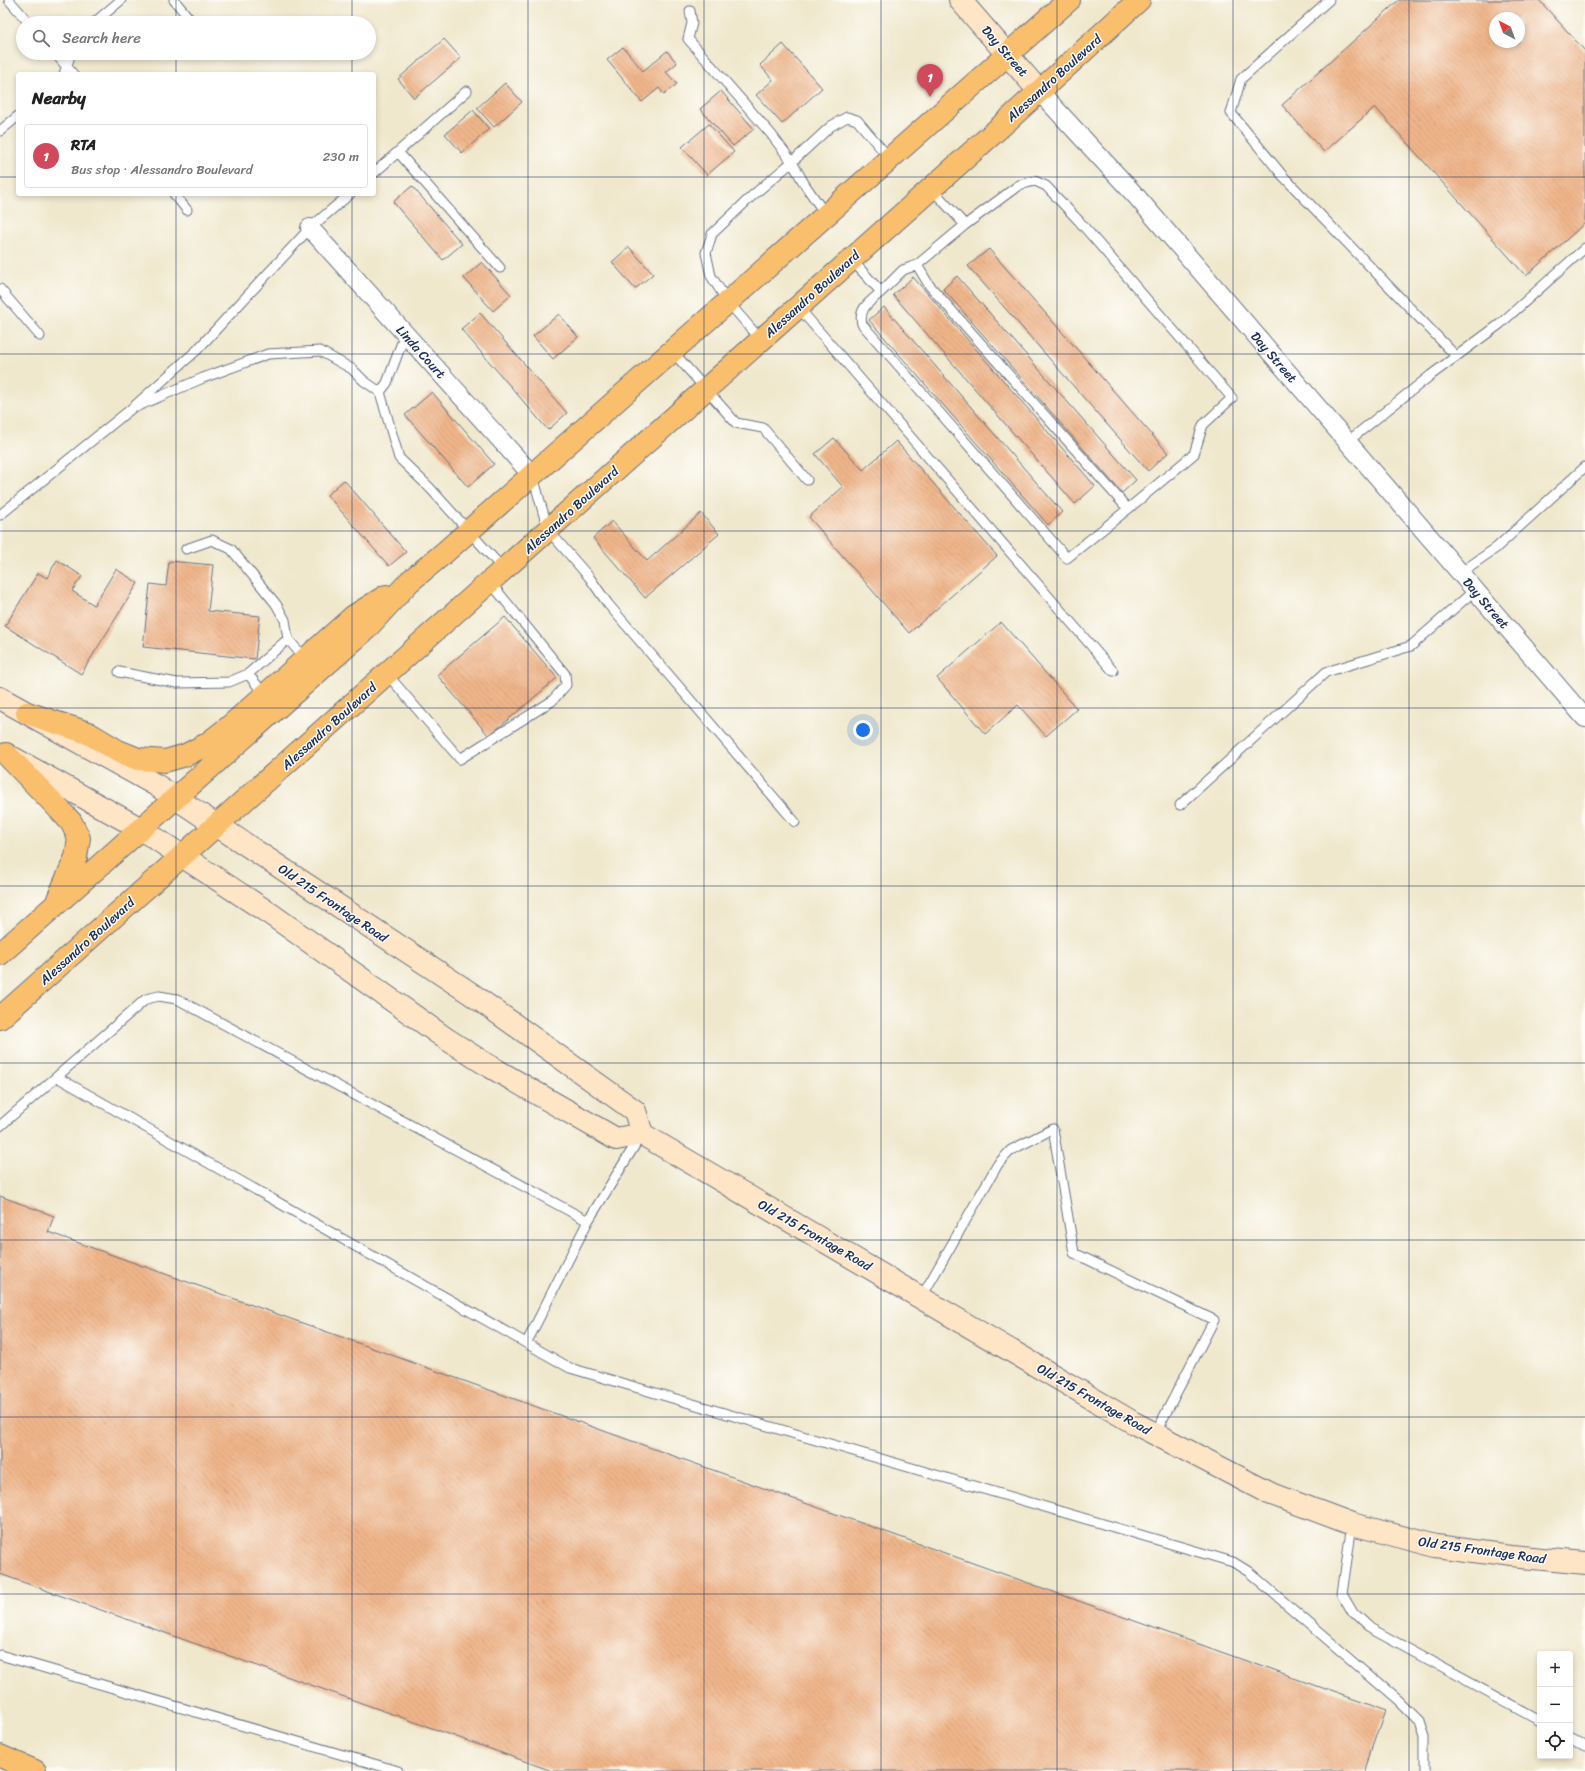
<!DOCTYPE html>
<html lang="en">
<head>
<meta charset="utf-8">
<style>
  :root { --surface:#fff; --page:#f2f2f2; --text:#222; --muted:#767676; --line:#e0e0e0; --accent:#d1495b }
  body { margin:0; font-family:Sriracha,sans-serif; background:var(--page); color:var(--text) }
  .controls { position:absolute; right:12px; bottom:12px; display:grid; overflow:hidden; border-radius:4px; box-shadow:0 2px 6px #0003 }
  .controls button { width:36px; height:36px; display:grid; place-items:center; padding:0; border:0; border-bottom:1px solid var(--line); background:var(--surface); color:var(--text); font:20px sans-serif }
  .compass { position:absolute; left:1489px; top:12px; width:36px; height:36px; border-radius:50%; background:var(--surface); box-shadow:0 2px 6px #0003; rotate:319deg }
  .you { position:absolute; left:863px; top:730px; width:14px; height:14px; margin:-10px; border:3px solid #fff; border-radius:50%; background:#1a73e8; box-shadow:0 0 0 6px #1a73e833 }
  .badge { display:grid; place-items:center; width:26px; height:26px; border-radius:50%; background:var(--accent); color:#fff; font-size:13px; font-weight:700 }
  .pin { position:absolute; translate:-50% -33px; filter:drop-shadow(0 1px 2px #0008) }
  .pin::after { content:''; position:absolute; top:21px; width:14px; height:12px; background:inherit; clip-path:polygon(0 0,100% 0,50% 100%) }
  .list { margin:0; padding:0; list-style:none }
  h2 { display:flex; justify-content:space-between; align-items:center; height:52px; margin:0; padding:0 16px; font-size:17px }
  h2 small { font-size:13px; font-weight:400; color:var(--muted) }
  .list li { display:grid; grid-template-columns:26px 1fr auto; gap:12px; align-items:center; box-sizing:border-box; height:64px; margin:0 8px 8px; padding:0 8px; border:1px solid var(--line); border-radius:4px }
  .list b { display:block; font-size:15px; white-space:nowrap }
  .list p { margin:0; font-size:13px; white-space:nowrap; color:var(--muted) }
  .list em { font-size:13px; font-style:normal; color:var(--muted) }
  .icon { flex:none; width:22px; height:22px; fill:none; stroke:currentColor; stroke-width:2; stroke-linecap:round; stroke-linejoin:round }
  .map { position:relative; flex:none; width:1585px; height:1771px; overflow:hidden }
  .search { position:absolute; background:var(--surface); box-shadow:0 2px 6px #0003; left:16px; top:16px; width:360px; height:44px; display:flex; align-items:center; gap:10px; box-sizing:border-box; padding:0 14px; border-radius:22px; color:var(--muted); font-size:15px }
  .panel { position:absolute; background:var(--surface); box-shadow:0 2px 6px #0003; left:16px; top:72px; width:360px; height:124px; border-radius:4px }
  .map>svg:first-child { display:block }
  .building { fill:url(#building-back-hatch); fill-rule:evenodd }
  .lines { fill:none; stroke-linecap:round; stroke-linejoin:round }
  .lane-casing { stroke:#667085; stroke-width:11 }
  .street-casing { stroke:#667085; stroke-width:20 }
  .secondary-casing { stroke:#667085; stroke-width:24 }
  .primary-casing { stroke:#667085; stroke-width:24 }
  .highway-casing { stroke:#667085; stroke-width:24 }
  .lane { stroke:#fff; stroke-width:9 }
  .street { stroke:#fff; stroke-width:18 }
  .secondary { stroke:#fde5c5; stroke-width:22 }
  .primary { stroke:#f9bf6d; stroke-width:22 }
  .highway { stroke:#f9bf6d; stroke-width:22 }
  .grid { fill:none; stroke:#1b2f5e; stroke-width:1; stroke-opacity:0.55 }
  .labels { text-anchor:middle; dominant-baseline:central; stroke-width:3; stroke-linejoin:round; paint-order:stroke }
  .street-label { font-size:13px; fill:#1b2f5e; stroke:#fdfcf7 }
</style>
</head>
<body>
<div class="map">
<svg width="1585" height="1771" viewBox="0 0 1585 1771">
  <defs>
    <pattern id="building-back-hatch" width="6" height="6" patternUnits="userSpaceOnUse"><rect width="6" height="6" fill="#f0b58a"/><path d="M-1 5l2 2M0 0l6 6M5-1l2 2" fill="none" stroke="#cd9c7a"/></pattern>
  </defs>
  <rect width="100%" height="100%" fill="#fdfcf7"/>
  <filter id="ink" filterUnits="userSpaceOnUse"><feTurbulence type="fractalNoise" baseFrequency=".025" numOctaves="2"/><feDisplacementMap in="SourceGraphic" scale="8" xChannelSelector="R" yChannelSelector="G"/><feConvolveMatrix kernelMatrix="1 2 1 2 8 2 1 2 1" color-interpolation-filters="sRGB"/></filter>
  <filter id="wash" filterUnits="userSpaceOnUse"><feTurbulence type="fractalNoise" baseFrequency=".012" numOctaves="4" result="noise"/><feDisplacementMap in="SourceGraphic" scale="16" xChannelSelector="R" yChannelSelector="G"/><feGaussianBlur stdDeviation="0.9" result="paint"/><feColorMatrix in="noise" values="0 0 0 0 0 0 0 0 0 0 0 0 0 0 0 0 0 1.4 0 .05"/><feComposite in="paint" operator="in"/></filter>
  <g filter="url(#wash)">
    <rect width="100%" height="100%" fill="#f0e8cd"/>
    <g id="blocks">
      <!-- building -->
      <path class="building" d="M1399,0h140l46,51v172l-59,53 -151,-169 -51,45 -42,-47zM1495,18h24v24h-24z
        M444,39l17,19 -47,40 -16,-19z
        M783,44l39,44 -40,36 -26,-29 17,-15 -13,-15z
        M623,47l20,24 24,-20 10,12 -11,9 11,12 -13,10 -5,-6 -17,14 -35,-42z
        M505,83l17,19 -28,25 -17,-19z
        M721,91l33,38 -21,17 -33,-37z
        M473,110l16,19 -27,24 -17,-19z
        M709,124l25,28 -27,23 -25,-28z
        M412,186l50,58 -19,16 -50,-58z
        M629,247l24,27 -18,15 -23,-27z
        M989,249l179,204 -20,18 -180,-205z
        M482,262l29,33 -18,16 -29,-33z
        M957,276l179,204 -14,13 -179,-204z
        M913,277l182,209 -20,18 -182,-209z
        M884,307l178,205 -14,13 -179,-205z
        M480,313l87,100 -19,17 -87,-101z
        M559,314l19,23 -25,22 -20,-23z
        M432,392l62,72 -26,23 -63,-72z
        M834,438l29,32 33,-29 101,115 -88,77 -100,-116 34,-30 -28,-33z
        M344,480l62,72 -17,14 -62,-71z
        M701,513l18,21 -74,64 -52,-60 19,-17 35,40z
        M57,560l25,16 -10,15 22,14 22,-36 22,14 -57,91 -76,-48 33,-53 9,5z
        M169,561l44,4 -5,46 52,5 -5,43 -112,-12 7,-63 16,2z
        M505,617l52,61 -68,58 -52,-61z
        M1001,622l76,87 -31,27 -28,-31 -33,29 -48,-56z
        M0,1196l54,20 -6,16 1338,479 -21,60h-813l-552,-197z"/>
    </g>
  </g>
  <g filter="url(#ink)">
    <use href="#blocks" fill-opacity="0" stroke="#667085" stroke-width="1"/>
    <g class="lines">
      <!-- lane casing -->
      <g class="lane-casing">
        <path id="lane" d="M9,0l20,23
          M174,0l19,23
          M1329,0l-88,79 -10,34 52,63 173,180
          M690,11l2,12 -4,16 83,95 21,28 -40,34 -40,38 -6,19 5,23 17,26 33,38
          M94,23l27,-23
          M55,53l18,21
          M64,74l7,-21
          M0,131l18,-15
          M398,152l102,116
          M374,173l93,-82
          M1035,181l11,5 33,35 153,177 -29,27 -9,29 -66,55 -199,-224 -12,-20 48,-40 54,-40z
          M931,188l34,37
          M174,194l13,16
          M826,215l-21,-30 -13,-23 39,-36 16,-9 10,3 33,39
          M851,259l30,33 22,-22 14,-5
          M0,289l40,47
          M881,292c-11,10 -23,16 -19,32l205,234 61,-49
          M798,307l315,364
          M672,351l64,72 27,5 44,52
          M380,392l19,66 30,29 75,83
          M138,406l65,-28 65,-24 52,-3 32,18 12,12 16,11 7,-9 18,-49
          M1347,442l84,-67 69,-51 85,-76
          M533,476l15,54 41,47 19,27 187,218
          M0,515l131,-106 66,-59 113,-122 40,-34
          M1460,573l36,-25 89,-81
          M288,639l17,20
          M119,672l58,11 52,-1 19,-8 40,-35 -3,-19 -9,-16 -45,-55 -19,-9 -26,9
          M248,674l17,21
          M387,674l73,85 92,-58 14,-16 -1,-11 -75,-92
          M1180,805l146,-133 85,-26 64,-56
          M57,1077l513,291 663,194 16,10 149,128 21,21 5,16v34
          M0,1126l146,-127 13,-3 18,3 411,222
          M921,1298l77,-134 13,-14 42,-21 21,124 140,67 -59,114
          M527,1342l61,-121 52,-84
          M1352,1524l-10,70 11,19 15,14 172,94
          M0,1655l398,116
          M1570,1737l15,8"/>
      </g>
      <!-- street casing -->
      <g class="street-casing">
        <path id="street" d="M1039,91l97,105 449,522
          M310,228l222,247"/>
      </g>
      <!-- secondary casing -->
      <g class="secondary-casing">
        <path id="secondary" d="M960,0l79,91
          M0,698l156,87 314,208 165,118 7,23
          M13,758l128,71 131,86 173,123 39,25 132,76 26,-5 492,289 135,70 83,31 84,22 75,10 74,7"/>
      </g>
      <!-- primary casing -->
      <g class="primary-casing">
        <path id="primary" d="M27,713l61,20 30,18 20,8 27,2 21,-6 21,-11 22,-17 125,-111 32,-20
          M6,754l52,54 13,14 8,16 -3,19 -18,42
          M0,954l366,-325 43,-47 35,-29 625,-553
          M0,1018l1008,-898 131,-120"/>
      </g>
      <!-- highway casing -->
      <g class="highway-casing">
        <path id="highway" d="M0,1756l35,15"/>
      </g>
      <!-- lane -->
      <use href="#lane" class="lane"/>
      <!-- street -->
      <use href="#street" class="street"/>
      <!-- secondary -->
      <use href="#secondary" class="secondary"/>
      <!-- primary -->
      <use href="#primary" class="primary"/>
      <!-- highway -->
      <use href="#highway" class="highway"/>
    </g>
  </g>
  <!-- grid -->
  <path class="grid" d="M176,0v23M352,0v23M528,0v1771M704,0v1771M881,0v1771M1057,0v1771M1233,0v1771M1409,0v1771M176,53v21M352,53v21M0,177h18M374,177h1211M176,194v1577M352,194v1577M0,354h1585M0,531h1585M0,708h1585M0,886h1585M0,1063h1585M0,1240h1585M0,1417h1585M0,1594h1585"/>
  <g class="labels">
    <!-- street labels -->
    <g class="street-label">
      <text transform="translate(1005 51) rotate(49)">Day Street</text>
      <text transform="translate(1054 78) rotate(-42)">Alessandro Boulevard</text>
      <text transform="translate(812 294) rotate(-42)">Alessandro Boulevard</text>
      <text transform="translate(421 352) rotate(48)">Linda Court</text>
      <text transform="translate(1274 357) rotate(49)">Day Street</text>
      <text transform="translate(571 510) rotate(-42)">Alessandro Boulevard</text>
      <text transform="translate(1486 603) rotate(49)">Day Street</text>
      <text transform="translate(329 726) rotate(-42)">Alessandro Boulevard</text>
      <text transform="translate(333 903) rotate(34)">Old 215 Frontage Road</text>
      <text transform="translate(87 941) rotate(-42)">Alessandro Boulevard</text>
      <text transform="translate(815 1235) rotate(30)">Old 215 Frontage Road</text>
      <text transform="translate(1094 1399) rotate(30)">Old 215 Frontage Road</text>
      <text transform="translate(1482 1550) rotate(8)">Old 215 Frontage Road</text>
    </g>
  </g>
</svg>
<div class="controls">
<button>+</button>
<button>−</button>
<button><svg class="icon" aria-label="locate" viewBox="0 0 24 24"><circle cx="12" cy="12" r="6"/><path d="M12 2v4M12 18v4M2 12h4M18 12h4"/></svg></button>
</div>
<svg class="compass" viewBox="-18 -18 36 36"><path d="M0-13l5 13h-10z" fill="#e53935"/><path d="M0 13l5-13h-10z" fill="#767676"/></svg>
<div class="you"></div>
<div class="pin badge" style="left:930px;top:97px">1</div>
<div class="search"><svg class="icon" aria-label="search" viewBox="0 0 24 24"><circle cx="10" cy="10" r="6"/><path d="M15 15l6 6"/></svg>Search here</div>
<section class="panel">
<h2>Nearby<small></small></h2>
<ul class="list">
<li><span class="badge">1</span><div><b>RTA</b><p>Bus stop · Alessandro Boulevard</p></div><em>230 m</em></li>
</ul>
</section>
</div>
</body>
</html>
